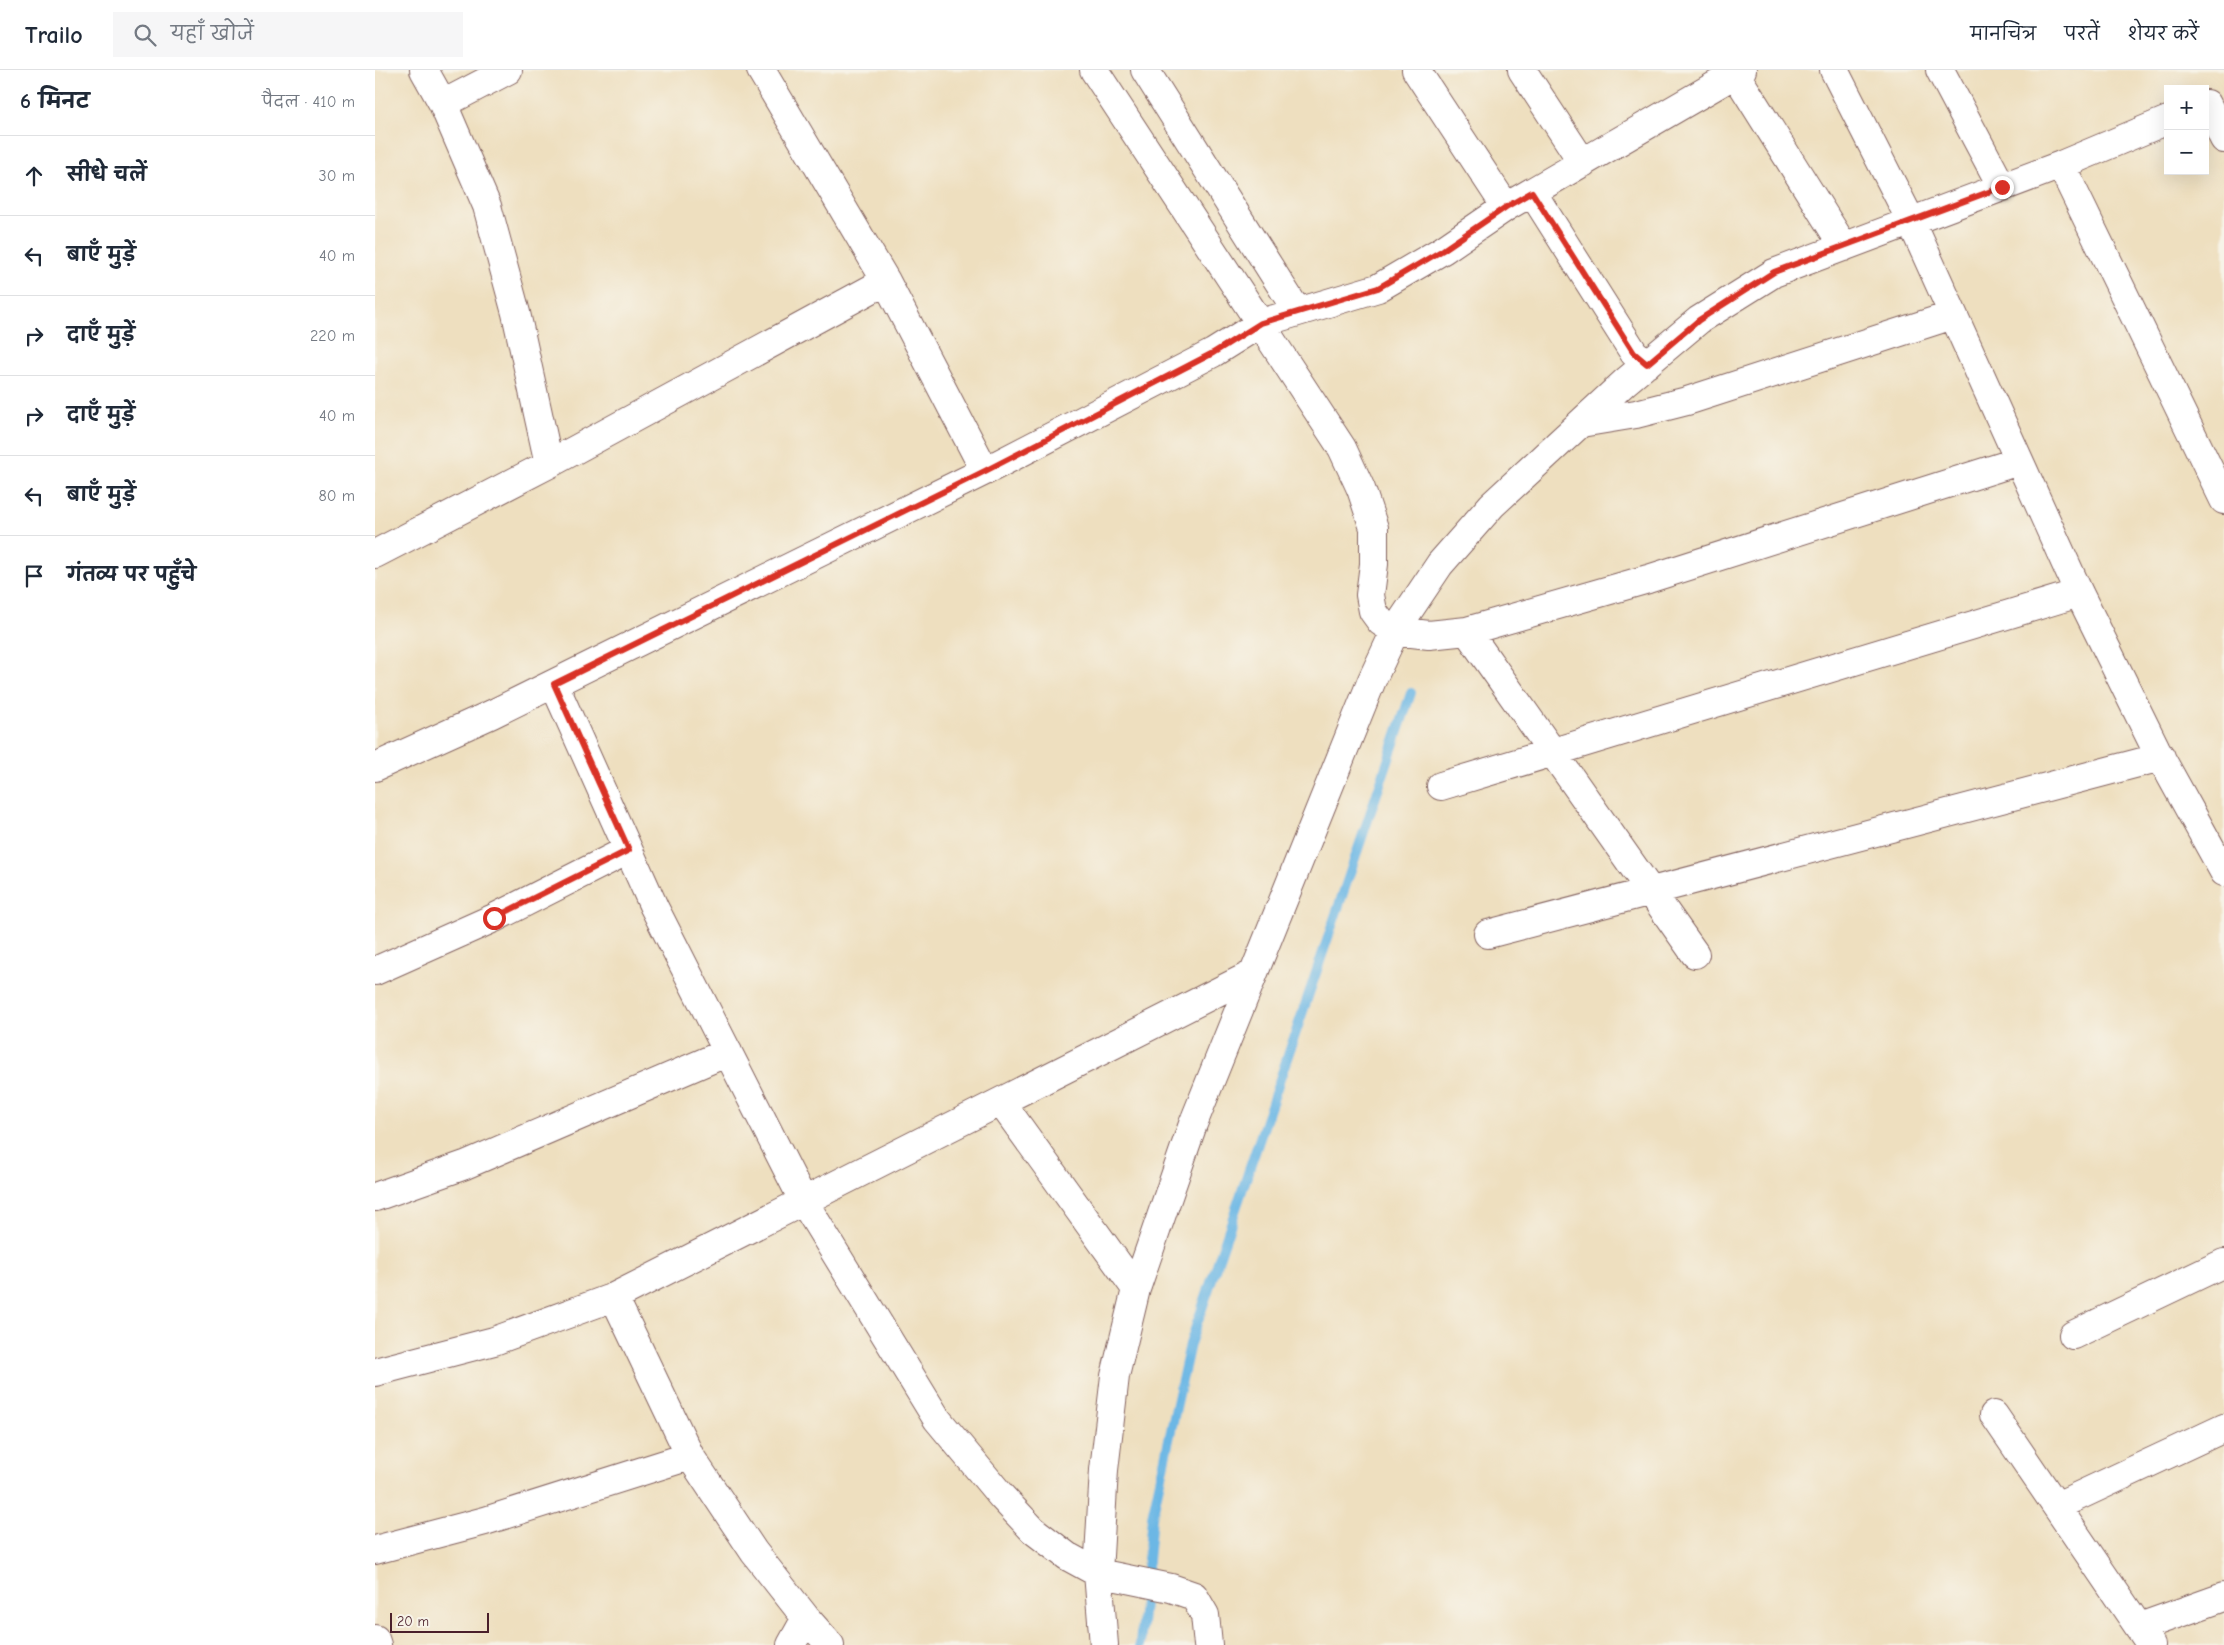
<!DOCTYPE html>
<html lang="hi">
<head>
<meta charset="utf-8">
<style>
  :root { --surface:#fff; --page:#f6f6f7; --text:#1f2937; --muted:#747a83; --line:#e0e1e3 }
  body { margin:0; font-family:"Comic Neue","Playpen Sans Deva",sans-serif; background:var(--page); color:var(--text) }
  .controls { position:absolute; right:15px; top:15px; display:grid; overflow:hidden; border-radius:0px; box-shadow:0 5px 20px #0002 }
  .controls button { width:45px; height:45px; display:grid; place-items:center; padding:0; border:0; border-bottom:1px solid var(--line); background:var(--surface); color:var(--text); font:25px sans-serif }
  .scale { position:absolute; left:15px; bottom:12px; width:99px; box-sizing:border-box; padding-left:5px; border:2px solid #4a1f2b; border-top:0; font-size:14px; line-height:18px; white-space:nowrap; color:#4a1f2b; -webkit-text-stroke:4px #f7f3e8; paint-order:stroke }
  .stop { position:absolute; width:15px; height:15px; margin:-11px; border:4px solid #d93025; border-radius:50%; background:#fff }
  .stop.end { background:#d93025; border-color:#fff; box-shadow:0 1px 5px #0008 }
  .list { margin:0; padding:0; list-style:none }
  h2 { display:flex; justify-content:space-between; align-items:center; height:65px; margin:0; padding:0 20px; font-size:21px }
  h2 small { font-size:16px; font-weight:400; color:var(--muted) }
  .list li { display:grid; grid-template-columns:32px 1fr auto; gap:15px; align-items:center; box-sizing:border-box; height:80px; padding:0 20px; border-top:1px solid var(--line) }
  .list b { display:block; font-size:19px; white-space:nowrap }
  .list em { font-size:16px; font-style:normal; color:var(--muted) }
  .icon { flex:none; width:28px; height:28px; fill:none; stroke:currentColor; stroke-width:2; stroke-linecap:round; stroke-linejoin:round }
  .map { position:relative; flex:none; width:1849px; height:1575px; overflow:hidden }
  header { display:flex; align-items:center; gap:30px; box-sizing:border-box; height:70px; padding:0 25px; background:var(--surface); border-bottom:1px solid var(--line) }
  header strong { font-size:24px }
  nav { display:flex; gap:28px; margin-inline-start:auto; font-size:18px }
  .search { width:350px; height:45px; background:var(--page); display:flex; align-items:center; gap:12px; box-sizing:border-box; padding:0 18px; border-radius:0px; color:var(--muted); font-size:19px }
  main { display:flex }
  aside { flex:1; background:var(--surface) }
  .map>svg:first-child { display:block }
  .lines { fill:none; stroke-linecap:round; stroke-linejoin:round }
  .stream { stroke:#6cb7e5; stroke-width:10 }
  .minor-casing { stroke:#83625f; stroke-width:30 }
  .minor { stroke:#fff; stroke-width:28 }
  .route { stroke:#d93025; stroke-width:6 }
</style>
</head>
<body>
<header>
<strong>Trailo</strong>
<div class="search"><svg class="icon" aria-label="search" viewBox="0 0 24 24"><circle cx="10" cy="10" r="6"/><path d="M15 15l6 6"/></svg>यहाँ खोजें</div>
<nav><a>मानचित्र</a><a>परतें</a><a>शेयर करें</a></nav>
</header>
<main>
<aside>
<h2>6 मिनट<small>पैदल · 410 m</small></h2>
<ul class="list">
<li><svg class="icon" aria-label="ahead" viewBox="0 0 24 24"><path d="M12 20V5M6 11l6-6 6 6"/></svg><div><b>सीधे चलें</b></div><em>30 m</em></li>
<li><svg class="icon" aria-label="left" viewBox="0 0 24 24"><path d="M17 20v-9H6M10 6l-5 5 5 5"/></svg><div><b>बाएँ मुड़ें</b></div><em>40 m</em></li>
<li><svg class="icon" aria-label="right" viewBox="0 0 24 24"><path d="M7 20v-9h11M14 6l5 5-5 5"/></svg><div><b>दाएँ मुड़ें</b></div><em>220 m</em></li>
<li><svg class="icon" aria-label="right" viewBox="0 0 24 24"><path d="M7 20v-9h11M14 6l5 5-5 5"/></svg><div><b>दाएँ मुड़ें</b></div><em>40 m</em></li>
<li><svg class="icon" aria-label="left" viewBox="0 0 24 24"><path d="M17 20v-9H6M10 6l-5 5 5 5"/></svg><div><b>बाएँ मुड़ें</b></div><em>80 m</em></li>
<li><svg class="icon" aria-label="arrive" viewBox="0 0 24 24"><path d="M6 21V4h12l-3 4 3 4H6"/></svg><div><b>गंतव्य पर पहुँचे</b></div></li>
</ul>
</aside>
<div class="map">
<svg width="1849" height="1575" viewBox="0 0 1849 1575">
  <rect width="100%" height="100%" fill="#f7f3e8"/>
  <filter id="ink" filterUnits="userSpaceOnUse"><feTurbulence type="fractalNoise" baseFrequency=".02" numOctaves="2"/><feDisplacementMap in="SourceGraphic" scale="10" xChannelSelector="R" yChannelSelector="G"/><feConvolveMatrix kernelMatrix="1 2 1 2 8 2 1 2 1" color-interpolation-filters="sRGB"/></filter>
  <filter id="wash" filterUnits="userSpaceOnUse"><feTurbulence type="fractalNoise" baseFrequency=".0096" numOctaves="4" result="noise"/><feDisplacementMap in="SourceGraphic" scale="20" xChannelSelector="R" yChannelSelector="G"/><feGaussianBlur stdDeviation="1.12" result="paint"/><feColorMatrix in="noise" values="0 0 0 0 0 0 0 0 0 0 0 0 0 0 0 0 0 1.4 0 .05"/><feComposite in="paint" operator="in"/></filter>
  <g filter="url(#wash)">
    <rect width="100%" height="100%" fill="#eedfbf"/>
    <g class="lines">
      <!-- stream -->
      <path class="stream" d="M765,1575l12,-128 38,-173 221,-651"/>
    </g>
  </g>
  <g filter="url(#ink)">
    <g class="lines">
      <!-- minor casing -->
      <g class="minor-casing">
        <path id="minor" d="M49,0l19,34 44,102 29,107 33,151
          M386,0l125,211 99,190
          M719,0l248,378 19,41 13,39v36l-4,31 3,16 8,11 14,9 34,4 38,-4 181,-52 371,-118
          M770,0l152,241
          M1041,0l90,137
          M1147,0l61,93
          M1358,0l111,177
          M1459,0l77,151 168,372 77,156 68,123
          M1565,0l62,117
          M68,34l65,-34
          M1832,34l17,35
          M1686,95l163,335
          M1157,122l102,161 13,11
          M1206,353l55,-9 51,-13 266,-86
          M0,484l174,-90 337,-183
          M1092,561l228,323
          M179,614l100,223 150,295 133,217 65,78 31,33 34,26 31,17 73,15 23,8 11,19 3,30
          M0,697l117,-53 493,-243 228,-118 48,-30 117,-35 65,-38 63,-43 236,-137
          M1066,716l638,-193
          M1113,864l673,-177
          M0,901l119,-53 134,-68
          M626,1032l135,187
          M0,1127l90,-32 263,-113
          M239,1227l76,159 64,96 52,66 24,27
          M1698,1265l151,-72
          M0,1302l119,-31 120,-44 639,-323
          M1619,1345l157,230
          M1682,1436l167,-78
          M0,1480l110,-29 205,-65
          M1765,1557l84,-30
          M0,1569l2,6
          M416,1575l15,-27
          M729,1575l-6,-72 6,-103 11,-94 21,-87 57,-165 179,-444 23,-49 45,-67 52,-59 133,-123 74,-62 75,-47 287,-108 107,-45"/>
      </g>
      <!-- minor -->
      <use href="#minor" class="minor"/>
    </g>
  </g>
  <g class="lines" filter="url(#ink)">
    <!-- route -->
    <path class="route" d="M119,848l135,-68 -75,-166 431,-213 228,-118 48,-30 117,-35 65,-38 63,-43 26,-15 102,161 13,11 52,-44 75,-48 228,-85"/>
  </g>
</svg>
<div class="controls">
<button>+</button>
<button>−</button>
</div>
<div class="scale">20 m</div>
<div class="stop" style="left:119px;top:848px"></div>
<div class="stop end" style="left:1627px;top:117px"></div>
</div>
</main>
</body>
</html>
